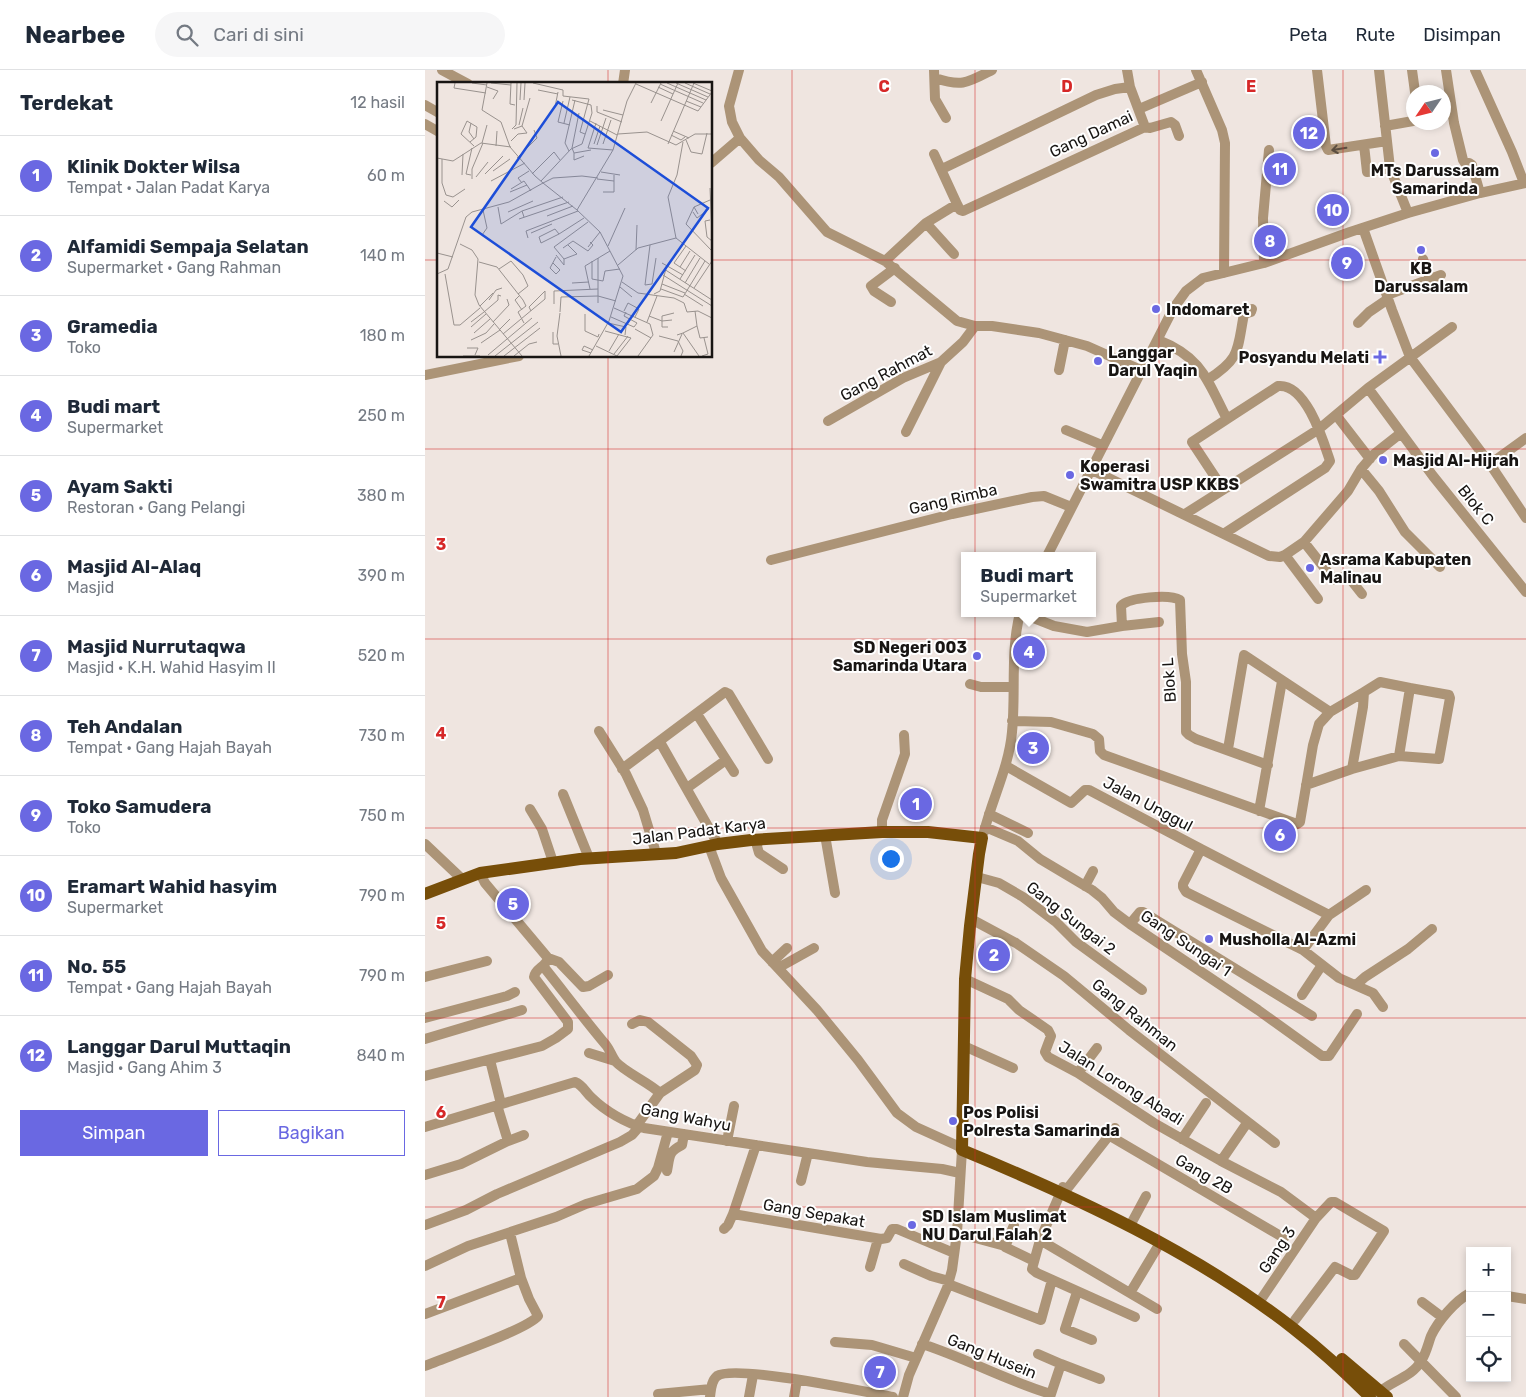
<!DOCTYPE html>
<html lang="id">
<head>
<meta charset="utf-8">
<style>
  :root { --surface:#fff; --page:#f6f6f7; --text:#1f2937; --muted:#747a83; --line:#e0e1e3; --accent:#6a68e2 }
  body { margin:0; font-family:Rubik,sans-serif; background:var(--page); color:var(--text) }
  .controls { position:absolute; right:15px; bottom:15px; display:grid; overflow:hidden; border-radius:0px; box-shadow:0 2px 8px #0003 }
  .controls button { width:45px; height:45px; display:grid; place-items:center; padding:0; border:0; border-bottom:1px solid var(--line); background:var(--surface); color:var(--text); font:25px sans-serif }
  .compass { position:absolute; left:981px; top:15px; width:45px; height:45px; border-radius:50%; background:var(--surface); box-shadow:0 2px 8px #0003; rotate:235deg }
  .you { position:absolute; left:465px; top:788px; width:18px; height:18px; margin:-12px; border:4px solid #fff; border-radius:50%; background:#1a73e8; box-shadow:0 0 0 8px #1a73e833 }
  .badge { display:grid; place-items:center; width:32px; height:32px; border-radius:50%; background:var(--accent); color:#fff; font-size:16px; font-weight:700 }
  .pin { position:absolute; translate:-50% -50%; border:2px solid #fff; box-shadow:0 1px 5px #0006 }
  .popup { position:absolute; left:536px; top:482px; width:135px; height:65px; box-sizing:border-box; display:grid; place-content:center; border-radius:0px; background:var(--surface); filter:drop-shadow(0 1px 4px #0005); font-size:16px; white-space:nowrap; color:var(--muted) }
  .popup b { font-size:19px; color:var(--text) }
  .popup::after { content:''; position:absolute; left:50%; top:100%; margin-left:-10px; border:10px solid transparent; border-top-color:var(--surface) }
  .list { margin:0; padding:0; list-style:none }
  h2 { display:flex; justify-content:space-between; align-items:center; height:65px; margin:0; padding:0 20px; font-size:21px }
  h2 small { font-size:16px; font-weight:400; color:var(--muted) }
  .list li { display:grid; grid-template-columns:32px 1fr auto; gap:15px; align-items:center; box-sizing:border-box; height:80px; padding:0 20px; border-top:1px solid var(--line) }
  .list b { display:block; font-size:19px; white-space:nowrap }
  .list p { margin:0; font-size:16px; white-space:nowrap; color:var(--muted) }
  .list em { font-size:16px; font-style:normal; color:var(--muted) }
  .actions { display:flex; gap:10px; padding:15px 20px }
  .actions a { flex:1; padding:11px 0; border:1px solid var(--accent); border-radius:0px; text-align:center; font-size:18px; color:var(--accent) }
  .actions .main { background:var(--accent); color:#fff }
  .icon { flex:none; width:28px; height:28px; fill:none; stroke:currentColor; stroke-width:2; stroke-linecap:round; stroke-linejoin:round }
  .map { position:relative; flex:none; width:1101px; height:1327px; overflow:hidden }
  header { display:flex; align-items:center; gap:30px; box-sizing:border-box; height:70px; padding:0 25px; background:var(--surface); border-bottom:1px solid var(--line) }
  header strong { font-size:24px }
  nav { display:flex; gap:28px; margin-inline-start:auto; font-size:18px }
  .search { width:350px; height:45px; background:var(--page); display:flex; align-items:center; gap:12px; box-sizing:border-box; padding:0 18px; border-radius:28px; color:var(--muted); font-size:19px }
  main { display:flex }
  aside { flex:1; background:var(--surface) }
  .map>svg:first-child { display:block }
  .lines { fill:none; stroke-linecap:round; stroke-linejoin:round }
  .minor { stroke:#ac9477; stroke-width:10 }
  .major { stroke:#774e09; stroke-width:12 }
  .oneway { stroke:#5b4e40 }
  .grid { fill:none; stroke:#d62828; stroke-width:1; stroke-opacity:0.55 }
  .poi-dot { fill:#6a68e2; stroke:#fff; stroke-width:2 }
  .labels { text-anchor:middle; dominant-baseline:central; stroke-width:4; stroke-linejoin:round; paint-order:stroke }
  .street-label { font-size:16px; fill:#181513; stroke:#fff }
  .poi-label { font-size:16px; font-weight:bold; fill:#181513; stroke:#fff; text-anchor:start }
  .inset-road { fill:none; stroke:#99928e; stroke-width:1 }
  .view { fill:#1d4ed8; fill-opacity:0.15; stroke:#1d4ed8; stroke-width:2.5 }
  .inset-edge { fill:none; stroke:#181513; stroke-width:2.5 }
  .grid-label { font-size:16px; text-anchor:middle; font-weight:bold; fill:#d62828; stroke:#fff; stroke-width:4; stroke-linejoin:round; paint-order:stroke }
</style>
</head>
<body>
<header>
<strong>Nearbee</strong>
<div class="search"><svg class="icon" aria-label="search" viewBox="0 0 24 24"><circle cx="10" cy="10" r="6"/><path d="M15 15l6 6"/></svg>Cari di sini</div>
<nav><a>Peta</a><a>Rute</a><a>Disimpan</a></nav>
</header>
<main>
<aside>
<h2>Terdekat<small>12 hasil</small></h2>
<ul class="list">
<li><span class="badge">1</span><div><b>Klinik Dokter Wilsa</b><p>Tempat · Jalan Padat Karya</p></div><em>60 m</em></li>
<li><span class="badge">2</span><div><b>Alfamidi Sempaja Selatan</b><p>Supermarket · Gang Rahman</p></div><em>140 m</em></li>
<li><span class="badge">3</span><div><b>Gramedia</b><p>Toko</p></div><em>180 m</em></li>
<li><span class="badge">4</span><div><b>Budi mart</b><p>Supermarket</p></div><em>250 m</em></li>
<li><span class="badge">5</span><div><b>Ayam Sakti</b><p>Restoran · Gang Pelangi</p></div><em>380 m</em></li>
<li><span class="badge">6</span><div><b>Masjid Al-Alaq</b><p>Masjid</p></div><em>390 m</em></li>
<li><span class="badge">7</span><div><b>Masjid Nurrutaqwa</b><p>Masjid · K.H. Wahid Hasyim II</p></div><em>520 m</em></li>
<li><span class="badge">8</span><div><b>Teh Andalan</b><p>Tempat · Gang Hajah Bayah</p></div><em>730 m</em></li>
<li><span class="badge">9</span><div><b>Toko Samudera</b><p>Toko</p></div><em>750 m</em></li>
<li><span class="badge">10</span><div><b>Eramart Wahid hasyim</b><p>Supermarket</p></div><em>790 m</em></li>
<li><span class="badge">11</span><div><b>No. 55</b><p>Tempat · Gang Hajah Bayah</p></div><em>790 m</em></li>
<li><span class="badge">12</span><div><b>Langgar Darul Muttaqin</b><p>Masjid · Gang Ahim 3</p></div><em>840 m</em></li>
</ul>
<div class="actions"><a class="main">Simpan</a><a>Bagikan</a></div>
</aside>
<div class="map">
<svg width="1101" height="1327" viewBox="0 0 1101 1327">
  <rect width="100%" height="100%" fill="#efe5e0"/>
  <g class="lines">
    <!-- minor -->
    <path class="minor" d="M17,0l26,14
      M314,0l-10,36 3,16 8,16 19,22 20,17 48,55 58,29 72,60 18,5h17l47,7 48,13 54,24
      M509,0l1,29 11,19
      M702,0l3,17
      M771,0l26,60 3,13 -1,130
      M892,0l9,76 2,4 59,-9
      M954,0l11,98 18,45
      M987,0l3,22
      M1021,0l8,53 9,37 2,3h4l3,2 8,28
      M1050,0l37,82 12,31
      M510,8c27,9 32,5 57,-8
      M198,14l2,-14
      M0,35l14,8
      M714,39l63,-27
      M0,54l14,8
      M960,56l28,-5
      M720,57l5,1 21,-6 4,3 4,11
      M939,75l3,27 23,-4
      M509,84l23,50
      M286,93l29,-25
      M501,153l28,31
      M938,158l29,82 18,47 80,107 36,54
      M998,189l7,20
      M460,191l41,-38 31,-19 3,6 3,1 182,-84 -15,-40 -15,2 -19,6 -154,74
      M839,193l-1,-45 6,-68
      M962,225l54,-20
      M466,232l-17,-11 -3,-5 24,-18
      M933,253l11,-11 19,-13
      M733,270c44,17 49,40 69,79l51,-33c28,-3 45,54 52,75l-5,7 -100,65
      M634,300l6,-30
      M0,305l94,-19
      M782,310c34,-21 30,-30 37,-66l7,-2 1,-3
      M943,318l65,88 93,116
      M911,345l34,44
      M403,351l75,-43 38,-16 22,-20 12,-16
      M641,360l36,15
      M481,362l35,-70
      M1065,394l36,-26
      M665,399l179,87 11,1 5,-2 19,-13 44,-51 13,-22 12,-14 28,-22
      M936,399l18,22 26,41 35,35
      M798,419l-31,-47 35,-23
      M760,444l134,-85 49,-41 84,-61
      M879,472l29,37 2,1 12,-5 15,19
      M860,485l33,44
      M622,486l126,-247 13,-18 17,-13 61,-15 86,-31 58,-19 72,-20 46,-10
      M346,490l181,-46 80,-17 12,-1 27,11
      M596,543l33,13 33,6 35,-6 37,-4
      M697,556l-1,-20c8,-9 49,-12 59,-6l2,54 4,28v50l3,3 7,4 72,26
      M545,614l11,3h32
      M939,622l16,-10 30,6
      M272,644l37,58
      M587,651l39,1 42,12 6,5 1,12 4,4 193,69 3,-2 13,-77 6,-21 11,-12 -86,-57 -16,94
      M174,661l27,43 17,36 13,43
      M235,672l58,102
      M581,696l65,37 14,-13h4l112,59 -18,35v3l3,5 117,58 26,-35 -128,-66
      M197,699l103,-77 4,2 39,65
      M927,699l47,-13 40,3 11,-61 -1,-3 -39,-7 -11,68
      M881,715l46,-16 11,-62 1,-15 -34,20
      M262,718l39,-28
      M138,724l26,64
      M105,739l12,20 11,33
      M834,741l23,-130
      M564,744l39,19
      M560,757l33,14 22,18 52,31 10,8 12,14 16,12 128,86 64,46h7l28,-42
      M457,762v-12l23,-66 -1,-19
      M559,762c8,-33 25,-65 28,-100 4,-40 -2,-79 8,-119
      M400,765l10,58
      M330,769l4,14 24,16
      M0,774l37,35
      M284,776l12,32 41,73 55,59 41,50 39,53 19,14 42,19 4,4 -5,83 -5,37 -5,18 -38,87 -6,22
      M552,807l22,6 24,14 33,25 20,20 66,48
      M660,816l8,-15
      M904,845l37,-25
      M546,849l45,24 48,33 65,54 146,113
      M705,854l10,-12h3l169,104
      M878,880l36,28 34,15 10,14
      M123,888l11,4 24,25 6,-1 19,-11
      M347,892l15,-14
      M118,896c21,26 41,53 63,79 4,5 6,12 10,17 9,10 32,20 44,31l-23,32
      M353,898l36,-20
      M0,907l62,-16
      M540,909l43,20 11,11 29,20 3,6 -6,16 3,5 30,16 76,50 67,38 26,-38
      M931,915l9,-8 43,-28 24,-20
      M877,925l20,-30
      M0,948l82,-22 8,-4
      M207,954l8,-4 8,2 43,34 6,9 -2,5 -35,23
      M0,969l97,-29
      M539,976l49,22
      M164,983l26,8
      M65,990l11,44
      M653,1003l19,-25
      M0,1006l117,-30 14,-8 12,-9v-7l-34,-45c1,-9 12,-10 14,-19l-63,-75 -5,-10
      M0,1057l150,-45c8,3 11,11 17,16 13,13 34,25 52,30l223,34 75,7 18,4
      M685,1066l174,102
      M757,1069l24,-36
      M83,1071l16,-6
      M302,1071l7,-35
      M331,1075l-23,69 148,25 6,-1 5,-9h5l57,24
      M796,1091l60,31 35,26
      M242,1101c3,-15 1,-19 15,-26l2,-11
      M0,1105l36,-11 47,-23 -11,-36
      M376,1111l7,-28
      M638,1117l-23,53 -8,29 5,4 98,44
      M642,1119l48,-61
      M707,1152l14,-26
      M0,1155l41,-15 31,-16 123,-52 12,-7 7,-8
      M589,1155l-9,22 29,14
      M299,1159l4,-4 5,-11
      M532,1163l48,13
      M615,1170l117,69
      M479,1194l27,12 18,5
      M0,1196l43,-20 88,-29 30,-13 51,-15 17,-13 4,-8 10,-36
      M445,1197l8,-28
      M523,1214l93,36 11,-40
      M652,1222l-12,37 27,11
      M705,1223l30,-50
      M1082,1226l19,3
      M837,1228l54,-80 15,-16h4l49,29 -29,44h-4l-16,-8 -40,53
      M997,1232l20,15
      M0,1244l96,-36
      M410,1272l37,3 44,13
      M497,1274c44,14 85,37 129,50
      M979,1274l52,53
      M613,1284l23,10
      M0,1296c21,-9 102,-36 113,-50l-9,-17 -8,-21 -11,-45
      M233,1324l53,-5
      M950,1326c12,-14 37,-18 46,-35 5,-7 7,-17 10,-25 7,-15 24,-35 39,-43
      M285,1327c1,-7 1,-16 7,-21 18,-12 149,16 176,21
      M324,1327l4,-22
      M369,1327l3,-17
      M625,1327l11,-33 39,15"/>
    <!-- major -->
    <path class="major" d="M0,824l55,-21 100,-14 96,-6 42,-9 33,-4 131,-8h46l54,6 -3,16 -9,72 -5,53 -3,171c114,47 235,103 332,179 27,21 52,44 76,68
      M917,1289l45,38"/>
  </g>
  <!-- one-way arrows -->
  <defs><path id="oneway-shaft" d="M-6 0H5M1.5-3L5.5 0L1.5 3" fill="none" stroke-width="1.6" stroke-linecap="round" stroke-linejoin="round" transform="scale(1.25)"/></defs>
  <use class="oneway" href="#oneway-shaft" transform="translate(914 79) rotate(171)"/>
  <!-- grid -->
  <path class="grid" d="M183,0v14M367,0v1327M550,0v1327M734,0v1327M918,0v1327M0,190h14M286,190h815M183,286v1041M0,379h1101M0,569h1101M0,758h1101M0,948h1101M0,1137h1101"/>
  <!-- markers -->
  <g class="poi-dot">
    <circle cx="1010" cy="83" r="5"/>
    <circle cx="996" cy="180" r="5"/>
    <circle cx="731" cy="239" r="5"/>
    <path d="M952.5 279.5h5v5h5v5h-5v5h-5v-5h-5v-5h5z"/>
    <circle cx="673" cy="291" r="5"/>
    <circle cx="958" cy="390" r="5"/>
    <circle cx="645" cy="405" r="5"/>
    <circle cx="885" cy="498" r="5"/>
    <circle cx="552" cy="586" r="5"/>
    <circle cx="784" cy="869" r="5"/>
    <circle cx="528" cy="1051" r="5"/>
    <circle cx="487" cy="1155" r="5"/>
  </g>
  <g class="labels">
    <!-- street labels -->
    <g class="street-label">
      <text transform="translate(666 64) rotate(-25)">Gang Damai</text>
      <text transform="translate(461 303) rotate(-28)">Gang Rahmat</text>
      <text transform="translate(528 429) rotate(-13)">Gang Rimba</text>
      <text transform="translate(1051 435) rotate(51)">Blok C</text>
      <text transform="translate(744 610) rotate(-94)">Blok L</text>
      <text transform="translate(723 734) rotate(28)">Jalan Unggul</text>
      <text transform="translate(274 761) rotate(-7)">Jalan Padat Karya</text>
      <text transform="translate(646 848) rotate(38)">Gang Sungai 2</text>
      <text transform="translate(761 873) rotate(34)">Gang Sungai 1</text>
      <text transform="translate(710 945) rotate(39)">Gang Rahman</text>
      <text transform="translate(696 1013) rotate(32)">Jalan Lorong Abadi</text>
      <text transform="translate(261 1047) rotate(11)">Gang Wahyu</text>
      <text transform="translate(779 1104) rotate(30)">Gang 2B</text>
      <text transform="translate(389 1143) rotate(10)">Gang Sepakat</text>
      <text transform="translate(852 1180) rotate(-56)">Gang 3</text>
      <text transform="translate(567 1286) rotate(22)">Gang Husein</text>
    </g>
    <!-- poi labels -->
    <g class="poi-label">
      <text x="1010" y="100" text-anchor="middle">MTs Darussalam<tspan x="1010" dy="18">Samarinda</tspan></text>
      <text x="996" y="198" text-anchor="middle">KB<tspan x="996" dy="18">Darussalam</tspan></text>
      <text x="741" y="239">Indomaret</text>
      <text x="683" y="282">Langgar<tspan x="683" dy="18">Darul Yaqin</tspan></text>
      <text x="944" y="287" text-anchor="end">Posyandu Melati</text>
      <text x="968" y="390">Masjid Al-Hijrah</text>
      <text x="655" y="396">Koperasi<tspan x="655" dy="18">Swamitra USP KKBS</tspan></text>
      <text x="895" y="489">Asrama Kabupaten<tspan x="895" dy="18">Malinau</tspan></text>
      <text x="542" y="577" text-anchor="end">SD Negeri 003<tspan x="542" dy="18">Samarinda Utara</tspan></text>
      <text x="794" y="869">Musholla Al-Azmi</text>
      <text x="538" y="1042">Pos Polisi<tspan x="538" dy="18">Polresta Samarinda</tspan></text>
      <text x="497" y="1146">SD Islam Muslimat<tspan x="497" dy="18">NU Darul Falah 2</tspan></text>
    </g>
  </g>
  <!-- overview -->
  <g transform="translate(12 12)">
    <rect width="275" height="275" fill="#efe5e0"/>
    <path class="inset-road" d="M18,1l-1,5 32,5M35,1l15,2M50,1l-5,27 19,12 9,25 25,29 8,7 10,-5 29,-2 16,2M54,1l20,2M74,1l-1,21 5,1M96,1l30,7v6l26,3 -9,33 5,2M230,1l39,17M239,1l32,14M248,1l25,11M256,1l19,8M199,2l62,27 14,-19M223,2l43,19M50,5l11,4 -5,8M221,5l15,7M101,8l20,4M83,18l1,-17M87,18l1,-17M126,19l-5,21 12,3M249,19l15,6M214,21l10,-20M160,24v6l25,10M118,25l3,-15M166,28l20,5M153,39l27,14M224,39l17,-38M34,41l-2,9 5,7M127,41l6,-26M159,41l-8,25 25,2M82,43l4,-17M85,44l8,-28M75,47l4,-4 1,-42M236,49l16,7M181,52l29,-2 29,13 19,-11h17M234,53l10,5 4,-3M249,58l5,12 11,2 5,-21M74,59l7,-7 9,-1 -5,-7 -8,3M33,60l6,-5 1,-10 -10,-6 -6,13 13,12M45,61l5,-18M157,62l6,-18M166,62l8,-24M231,62l26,-61M160,63l9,-27M59,64l1,-15M135,66l7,-35M135,66l2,5 17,-3M132,69l-4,-8 10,-43M137,71v7l10,-4M0,76l16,3 28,-18 30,4M80,76l20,-20 -3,-8M5,77v24l4,12M56,89l17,-12M164,90l19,3M48,92l18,-18M95,92l22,-22 6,8M25,93l1,-21M34,93l-5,-1 6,-26M39,95l12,-15M35,97v-10l11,-26M160,97l17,2M54,99l34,-18M104,99l30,-32 11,-5 10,-31 -1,-8 -19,-5M85,101l-4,-5 11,-7M273,106l2,47M74,107l13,-8 7,10M73,110l17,-7M166,110h11v-17M9,113l7,2 12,-8M7,119l8,6 7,-7M61,125l3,17 21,-13M257,125l-8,17 25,26M140,128l23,22 23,44 -14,45 -20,35M71,130l25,-11M256,130l4,6 12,-9M261,132l-4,-7 16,-7M110,134l26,-10M87,135l-2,-6 41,-14M82,137l50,-17M273,138l-5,1 2,16 5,4M94,151l21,-9M122,152l-18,9 -2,-6 16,-8 4,5 25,-16M45,153l5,-7 -4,-18M91,156l-2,-7 52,-20M239,156l-8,-41 9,-22 6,-33M23,162l12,6 6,9 -3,36 4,10 43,51M131,163l9,9 -13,5 -10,-12 34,-25M213,163l-5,40 7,-1 4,-26M171,164l17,-38M151,165l12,-15M126,166l10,-7 15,10 5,-6 -3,-3M199,168l1,-25M0,171l16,4M119,173l8,10v-6M161,176v45M155,179v18l11,2 2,-10 15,-2M42,180l18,5 26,33 3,6 -8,6 6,11M116,181l7,7 -4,4 -6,-6 6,-11M225,181l21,12M181,183l20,-17 38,-10 33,26M243,185l10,-16M62,187l12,-8 12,14 5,11 -10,8M227,187l48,31M249,189l-12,-8 12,-17M0,192l11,-5 18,-52 6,-5 37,-10 34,-19 34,27 36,-60 14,-49 9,-18M8,192l9,51h6l20,-17M226,193l49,31M243,197l15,-24M185,200l16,11 36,5 10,5 3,9 11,-1 14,7M135,201l17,-1M248,201l15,-25M225,202l23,9M183,205l12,10M257,206l18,-27M153,207l-5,-23 25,-15M224,207l22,8 22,-36M217,212l6,-3 7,-26M247,212l19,12M82,214l-4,4 7,10M52,218l7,-10 6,-2M117,222v-13l44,-2M43,224l13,-13M177,226l36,16 3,11 -15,21M94,229l-2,-4 16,-16v8M187,229l4,-8 11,6 -4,8M47,230l14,-12v-5l3,1M123,230l1,-15 37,-1 18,5M123,231l-3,23 4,20M148,232v17l13,6 1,-3M212,234l13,5 10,-1M174,235l23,10 3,-4 -13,-7 2,-4M34,240l13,-10M56,240l16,-17 -2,-6M210,240l10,-26M171,241l18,4 -1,8M260,244l3,12 8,-1M34,245l15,-13M231,245h-6v-11l12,-3M198,247l16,9M62,248l11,-11M168,249l26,7 -14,18M116,250v12h5M37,251l16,-14M246,251l14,-7 -2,-15M66,252l42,-35M240,253l6,-2 16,23M222,254l19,5 5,10 -2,5M34,258l15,-7 8,-9M44,261l19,-13M159,264l21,10M30,266h11l-3,7M172,269l10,-17M237,270l8,-18M154,271l-9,-3 2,-4 9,4M177,272l14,-18M51,273l44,-37M26,274h17M58,274l43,-34M67,274l36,-28M77,274l15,-12 8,-2M265,274l6,-2 -4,-16"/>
    <path class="view" d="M121,20l150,106 -87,124 -150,-105z"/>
    <rect width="275" height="275" class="inset-edge"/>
  </g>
  <g class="grid-label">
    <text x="459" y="22">C</text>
    <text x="642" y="22">D</text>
    <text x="826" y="22">E</text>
    <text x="16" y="480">3</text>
    <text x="16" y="669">4</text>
    <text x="16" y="859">5</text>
    <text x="16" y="1048">6</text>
    <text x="16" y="1238">7</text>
  </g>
</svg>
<div class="controls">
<button>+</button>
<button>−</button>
<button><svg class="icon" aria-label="locate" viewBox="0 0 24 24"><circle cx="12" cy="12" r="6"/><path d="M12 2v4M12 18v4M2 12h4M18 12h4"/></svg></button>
</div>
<svg class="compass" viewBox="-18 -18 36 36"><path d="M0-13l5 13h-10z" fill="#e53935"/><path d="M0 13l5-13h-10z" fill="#747a83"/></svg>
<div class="you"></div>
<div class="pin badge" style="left:491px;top:734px">1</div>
<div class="pin badge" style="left:569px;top:885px">2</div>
<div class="pin badge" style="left:608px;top:678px">3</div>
<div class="pin badge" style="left:604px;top:582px">4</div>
<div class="popup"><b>Budi mart</b>Supermarket</div>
<div class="pin badge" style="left:88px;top:834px">5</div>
<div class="pin badge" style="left:855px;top:765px">6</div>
<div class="pin badge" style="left:455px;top:1302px">7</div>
<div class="pin badge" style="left:845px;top:171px">8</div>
<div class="pin badge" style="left:922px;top:193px">9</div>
<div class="pin badge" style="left:908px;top:140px">10</div>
<div class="pin badge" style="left:855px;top:99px">11</div>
<div class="pin badge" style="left:884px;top:63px">12</div>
</div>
</main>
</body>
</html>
